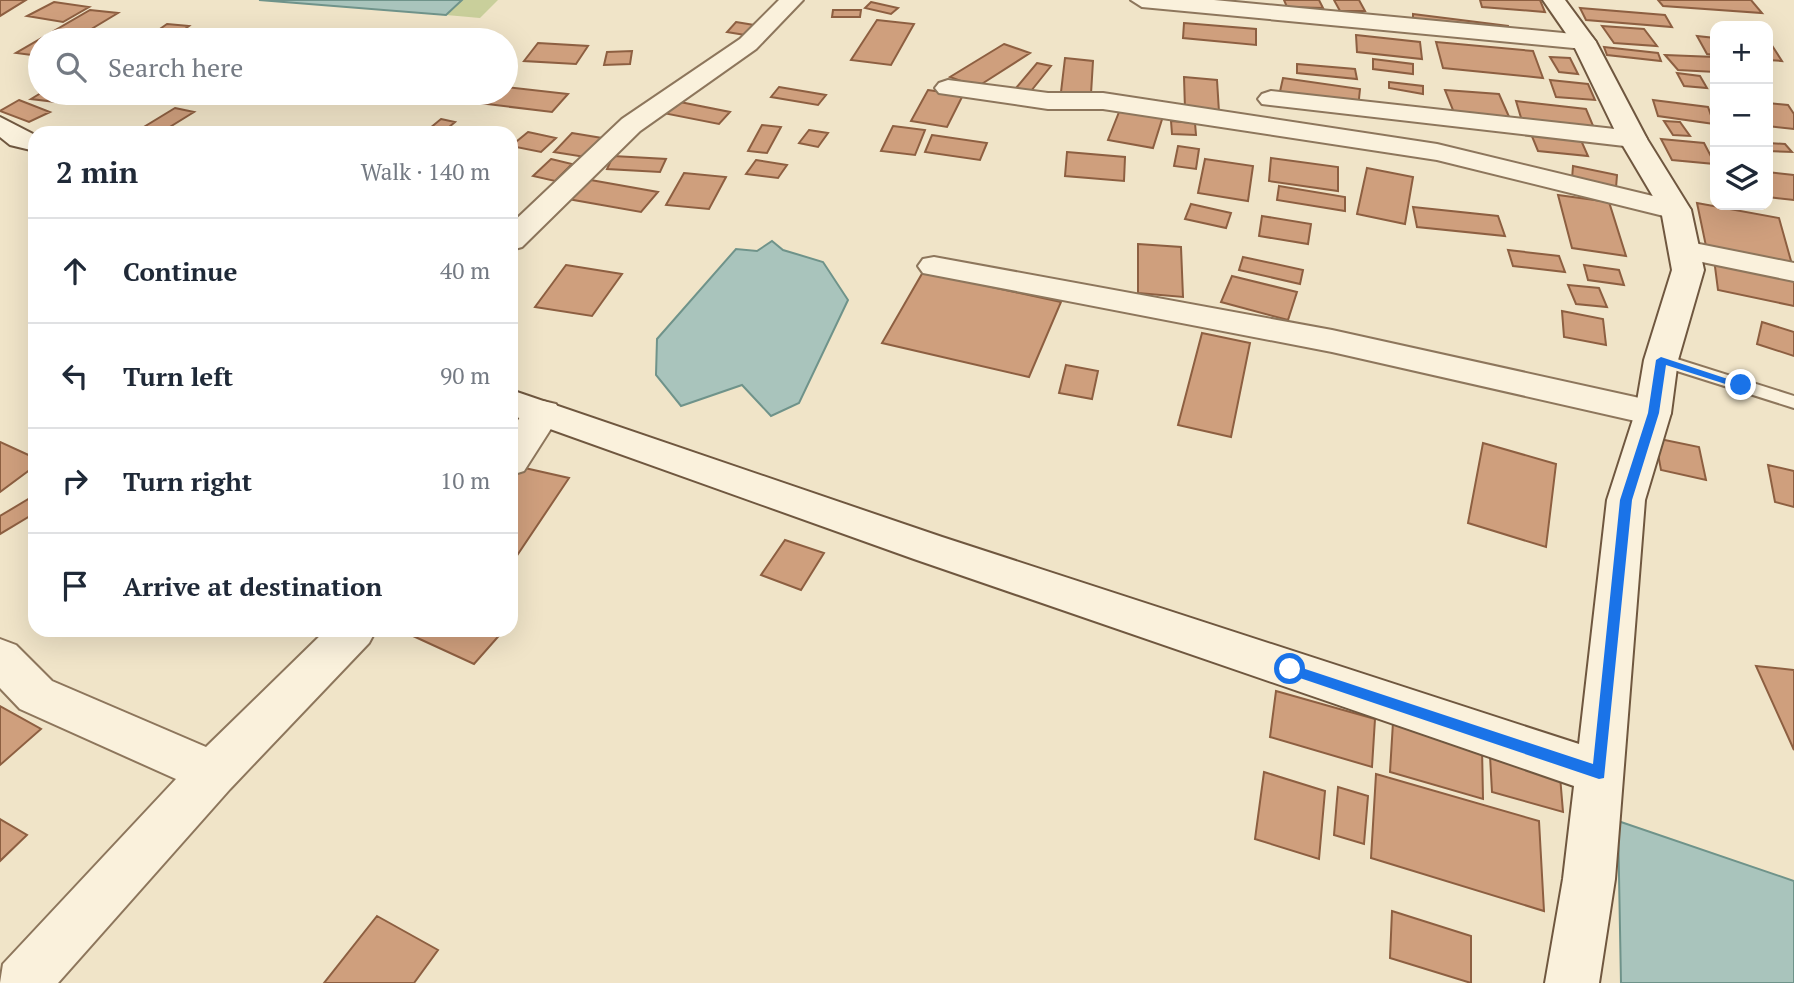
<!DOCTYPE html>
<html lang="en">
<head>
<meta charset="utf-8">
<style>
  :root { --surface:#fff; --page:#f2f2f3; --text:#1f2937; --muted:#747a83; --line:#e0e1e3 }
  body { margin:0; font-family:"PT Serif",serif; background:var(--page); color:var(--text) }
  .controls { position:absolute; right:21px; top:21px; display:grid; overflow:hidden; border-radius:14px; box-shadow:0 7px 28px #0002 }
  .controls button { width:63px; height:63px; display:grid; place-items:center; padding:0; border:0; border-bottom:2px solid var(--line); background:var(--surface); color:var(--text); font:35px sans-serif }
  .stop { position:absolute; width:21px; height:21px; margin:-16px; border:5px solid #1a73e8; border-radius:50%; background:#fff }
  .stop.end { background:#1a73e8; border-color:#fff; box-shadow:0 2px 7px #0008 }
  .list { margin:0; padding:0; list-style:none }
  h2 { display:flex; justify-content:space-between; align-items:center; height:91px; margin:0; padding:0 28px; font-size:30px }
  h2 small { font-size:23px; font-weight:400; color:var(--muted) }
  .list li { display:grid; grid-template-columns:46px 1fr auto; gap:21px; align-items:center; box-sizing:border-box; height:105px; padding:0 28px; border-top:2px solid var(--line) }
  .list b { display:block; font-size:26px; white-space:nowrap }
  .list em { font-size:23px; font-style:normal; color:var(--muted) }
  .icon { flex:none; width:38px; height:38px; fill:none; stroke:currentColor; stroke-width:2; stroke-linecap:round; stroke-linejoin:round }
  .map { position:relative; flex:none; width:1794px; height:983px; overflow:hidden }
  .search { position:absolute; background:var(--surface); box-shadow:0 7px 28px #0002; left:28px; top:28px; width:490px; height:77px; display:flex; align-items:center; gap:18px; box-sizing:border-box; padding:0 24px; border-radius:38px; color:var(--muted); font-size:26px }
  .panel { position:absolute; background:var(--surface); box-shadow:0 7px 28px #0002; left:28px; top:126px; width:490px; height:511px; border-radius:21px }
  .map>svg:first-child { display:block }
  .green { fill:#c9cf9b }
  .water { fill:#a9c4bc; stroke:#6f938a; stroke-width:2 }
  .building { fill:#cf9f7d; stroke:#8d5f41; stroke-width:2 }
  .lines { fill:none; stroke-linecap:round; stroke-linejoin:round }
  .lane-casing { stroke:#8d765c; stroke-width:4 }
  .street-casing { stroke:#8d765c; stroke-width:4 }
  .secondary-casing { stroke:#6f573f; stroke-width:4 }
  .lane { fill:#faf1dc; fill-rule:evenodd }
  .street { fill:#faf1dc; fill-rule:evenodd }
  .secondary { fill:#faf1dc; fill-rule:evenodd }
  .route { fill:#1a73e8 }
</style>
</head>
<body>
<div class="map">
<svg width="1794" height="983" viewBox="0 0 1794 983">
  <rect width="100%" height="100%" fill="#f0e4c8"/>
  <!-- green -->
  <path class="green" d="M462,0h36l-18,18 -34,-3z"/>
  <!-- water -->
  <path class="water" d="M259,0h203l-16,15z
    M772,241l11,9 40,12 25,38 -49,103 -28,13 -29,-31 -61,21 -25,-31 1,-36 79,-90 21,2z
    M1618,821l176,60v102h-173z"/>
  <!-- building -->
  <path class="building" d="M0,0h26l-26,16z
    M1284,0h35l4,8 -36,-1z
    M1334,0h25l6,11h-25z
    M1480,0h60l5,12 -63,-5z
    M1658,0h93l11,13 -99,-7z
    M54,2l35,5 -26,15 -36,-6z
    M871,2l27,6 -7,6 -26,-6z
    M1580,8l85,7 7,12 -86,-7z
    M90,10l28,3 -45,27h-33v16l-24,-3z
    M833,10h28l-1,7h-28z
    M1413,14l95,12 2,8 -97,-11z
    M877,20l37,4 -23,41 -40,-5z
    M736,22l24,4 -9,10 -24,-4z
    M1184,23l72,6v16l-73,-7z
    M167,24l22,2 -19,14 -23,-2z
    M1602,26l42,3 13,17 -43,-3z
    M200,32l22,2 -8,6h-26z
    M1356,35l64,7 2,17 -65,-7z
    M1697,36l18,2v17l-8,-1z
    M1436,42l97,9 10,27 -100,-10z
    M538,43l50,3 -12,18 -52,-3z
    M1004,44l26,9 -53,34 -27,-10z
    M1768,44h3l11,17 -14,-1z
    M1604,47l54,6 3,8 -54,-6z
    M632,51l-2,13 -26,1 3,-13z
    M1665,55l50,2v15l-37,-2z
    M1550,57l20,1 8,16 -19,-2z
    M1065,58l28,3 -2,33 -30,-2z
    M1373,59l40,5v10l-40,-5z
    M1037,63l14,3 -20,25 -15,-3z
    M1297,64l58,5 2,10 -60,-6z
    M1677,73l23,3 7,12 -23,-2z
    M1184,77l33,3 2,32 -34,-3z
    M1283,78l77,11 -2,19 -79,-12z
    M1550,80l38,4 7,16 -39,-3z
    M1389,82l34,4v8l-34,-6z
    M506,87l62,7 -16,18 -90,-11 9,-8h35z
    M779,87l47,8 -8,10 -47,-8z
    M928,90l35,5 -16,32 -36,-6z
    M1445,90l54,4 11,25 -55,-4z
    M41,93h47l-16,11 -41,-5z
    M351,93h32l16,1 -9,10 -46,-3z
    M19,100l31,12 -21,10 -29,-11z
    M1653,100l55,7 6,17 -56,-8z
    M675,101l55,11 -11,12 -56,-11z
    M1516,101l70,8 8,19 -72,-7z
    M1768,103l20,2 6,9v15l-26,-3z
    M1121,107l43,6 -11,35 -45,-8z
    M175,108l19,4 -34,21h-26z
    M441,119l14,3 -13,11h-18z
    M1171,121l24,2 1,12 -24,-1z
    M1664,121l16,1 10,14 -17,-1z
    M762,125l19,2 -14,26 -19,-2z
    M893,126l32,4 -10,25 -34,-4z
    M306,128l37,5h-44z
    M809,130l19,3 -10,14 -19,-4z
    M528,132l28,6 -15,14 -30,-6z
    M572,133l30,5 -17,19 -31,-5z
    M1531,134l49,4 8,18 -50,-5z
    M932,135l55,8 -7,17 -55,-8z
    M1661,139l43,4 11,21 -43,-4z
    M1768,143l17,1 7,8 -24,-1z
    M1178,146l21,3 -3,20 -22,-3z
    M1067,152l58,5 -1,24 -59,-5z
    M613,156l53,3 -6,13 -53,-3z
    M1271,158l67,9v24l-69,-10z
    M551,159l21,5 -17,17 -22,-5z
    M1205,159l48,7 -5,35 -50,-8z
    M756,160l31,5 -9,13 -32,-4z
    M1573,166l44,9 -1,13 -44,-9z
    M1367,168l46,9 -8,47 -48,-10z
    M1768,172l26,3v25l-26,-3z
    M684,173l42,4 -17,32 -43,-4z
    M585,179l73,13 -17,20 -73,-13z
    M1279,186l66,11v14l-68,-11z
    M1558,195l51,7 17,54 -54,-8z
    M1697,203l82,15 14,50 -86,-17z
    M1191,204l40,9 -5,15 -41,-9z
    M1413,207l85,9 7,20 -88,-9z
    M1262,216l49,8 -3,20 -49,-8z
    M1138,244l43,3 2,50 -45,-4z
    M1508,250l51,6 6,16 -52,-6z
    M1243,257l60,13 -3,14 -61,-14z
    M1714,259l80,17v30l-76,-16z
    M566,265l56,9 -30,42 -57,-9z
    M1584,265l35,5 5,15 -36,-5z
    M923,272l138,30 -32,75 -147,-34z
    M1232,276l65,16 -9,28 -67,-18z
    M1568,285l31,3 8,19 -31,-3z
    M1562,311l41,8 3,26 -42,-8z
    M1762,322l32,10v24l-37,-12z
    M1202,333l48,10 -19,94 -53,-12z
    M1066,365l32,6 -6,28 -33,-6z
    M1655,438l44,9 7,33 -45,-10z
    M0,442l35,16v8l-35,26z
    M1483,443l73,21 -10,83 -78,-24z
    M1768,465l26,6v36l-19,-5z
    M516,466l53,12 -55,82h-3v-87z
    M35,495v18l-35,21v-18z
    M785,540l39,13 -23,37 -40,-15z
    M400,630h104l-30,34z
    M1756,666l38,4v80z
    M1276,691l99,28 -3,48 -102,-30z
    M0,706l41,23 -41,36z
    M1393,722l89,25 1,52 -93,-27z
    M1490,756l70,20 3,36 -71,-20z
    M1264,772l61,19 -6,68 -64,-20z
    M1376,774l163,47 5,90 -173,-53z
    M1338,787l30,9 -4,48 -30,-9z
    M0,819l27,16 -27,26z
    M1392,911l79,25v47l-81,-25z
    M377,916l61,34 -24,33h-90z"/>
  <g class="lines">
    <!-- lane casing -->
    <g class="lane-casing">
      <path id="lane" d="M1661,354l133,42v12l-139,-44 -3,-4z"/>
    </g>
    <!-- street casing -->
    <g class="street-casing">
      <path id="street" d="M779,0h24l-47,49 -116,82 -118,116 -11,3v-26l111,-105 118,-80z
        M1131,0h83l370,35 8,2 4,5 -4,5 -8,2 -442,-42z
        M948,80l100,13h55l334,51 249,60 5,6 -5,6 -10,3 -239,-59 -334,-51h-55l-109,-16 -4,-5 4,-5z
        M1271,91l362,40 10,2 4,6 -4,6 -10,2 -371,-43 -4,-5 4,-5z
        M1684,241l110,22v18l-121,-25 -4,-6 4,-6z
        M934,257l398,73 321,71 13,3 5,9 -5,9 -13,3 -321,-73 -409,-79 -5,-7 5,-7z
        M543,401l13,3 5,9 -37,58 -13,4c0,-30 -2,-65 32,-74z
        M326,630h50l-7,13 -139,146 -172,194h-58l3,-19 173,-185 -156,-70 -20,-21v-49l16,6 36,36 154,66z"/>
    </g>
    <!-- secondary casing -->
    <g class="secondary-casing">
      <path id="secondary" d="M1543,0h22l31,42 51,97 44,71 13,60 -26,90 -7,53 -26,87 -30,379 -16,104h-54l18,-104 11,-93 -660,-227 -403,-144v-25l431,147 637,207 28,-244 28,-87 9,-53 28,-90 -11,-60 -42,-71 -47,-97z
        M0,117l35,18v16l-25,-6 -10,-8z"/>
    </g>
    <!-- lane -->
    <use href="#lane" class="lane"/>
    <!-- street -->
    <use href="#street" class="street"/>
    <!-- secondary -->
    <use href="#secondary" class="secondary"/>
  </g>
  <!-- route -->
  <path class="route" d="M1661,357l85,28 -5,4 -75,-24 -7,48 -27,87 -28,278 -5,1 -314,-106 -2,-4 7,-5 303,100 27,-264 28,-87 8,-53z"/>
</svg>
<div class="controls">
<button>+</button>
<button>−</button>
<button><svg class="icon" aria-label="layers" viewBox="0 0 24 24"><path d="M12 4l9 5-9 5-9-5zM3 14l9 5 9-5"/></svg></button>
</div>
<div class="stop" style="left:1290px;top:669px"></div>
<div class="stop end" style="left:1741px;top:385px"></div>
<div class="search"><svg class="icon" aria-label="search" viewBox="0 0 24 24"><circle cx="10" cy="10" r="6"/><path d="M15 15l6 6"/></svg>Search here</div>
<section class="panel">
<h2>2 min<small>Walk · 140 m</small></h2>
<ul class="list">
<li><svg class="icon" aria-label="ahead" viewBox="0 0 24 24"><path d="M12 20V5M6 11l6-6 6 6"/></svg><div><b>Continue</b></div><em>40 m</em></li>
<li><svg class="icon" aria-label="left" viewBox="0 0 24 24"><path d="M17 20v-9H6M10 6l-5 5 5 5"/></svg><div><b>Turn left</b></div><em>90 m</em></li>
<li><svg class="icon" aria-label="right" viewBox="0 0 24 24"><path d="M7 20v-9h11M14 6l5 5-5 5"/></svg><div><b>Turn right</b></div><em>10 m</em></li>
<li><svg class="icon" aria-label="arrive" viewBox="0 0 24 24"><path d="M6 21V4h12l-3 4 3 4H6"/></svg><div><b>Arrive at destination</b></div></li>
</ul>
</section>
</div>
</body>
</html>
